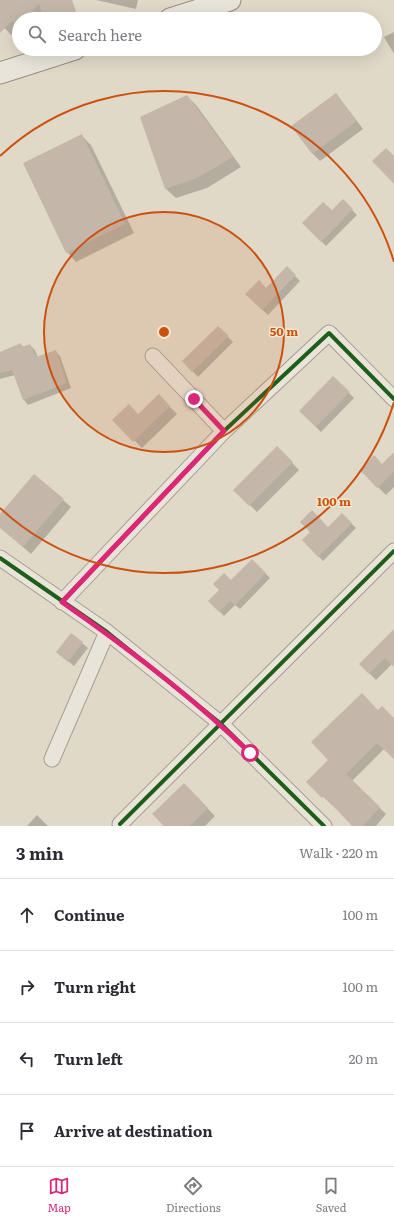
<!DOCTYPE html>
<html lang="en">
<head>
<meta charset="utf-8">
<style>
  :root { --surface:#fff; --page:#f2f2f3; --text:#2b2b33; --muted:#7c7c81; --line:#e1e1e2; --accent:#db2777 }
  body { margin:0; font-family:Literata,serif; background:var(--page); color:var(--text) }
  .stop { position:absolute; width:12px; height:12px; margin:-9px; border:3px solid #db2777; border-radius:50%; background:#fff }
  .stop.end { background:#db2777; border-color:#fff; box-shadow:0 1px 4px #0008 }
  .list { margin:0; padding:0; list-style:none }
  h2 { display:flex; justify-content:space-between; align-items:center; height:52px; margin:0; padding:0 16px; font-size:17px }
  h2 small { font-size:13px; font-weight:400; color:var(--muted) }
  .list li { display:grid; grid-template-columns:26px 1fr auto; gap:12px; align-items:center; box-sizing:border-box; height:72px; padding:0 16px; border-top:1px solid var(--line) }
  .list b { display:block; font-size:15px; white-space:nowrap }
  .list em { font-size:13px; font-style:normal; color:var(--muted) }
  .icon { flex:none; width:22px; height:22px; fill:none; stroke:currentColor; stroke-width:2; stroke-linecap:round; stroke-linejoin:round }
  .map { position:relative; flex:none; width:394px; height:826px; overflow:hidden }
  .search { position:absolute; background:var(--surface); box-shadow:0 4px 16px #0002; left:12px; right:12px; top:12px; height:44px; display:flex; align-items:center; gap:10px; box-sizing:border-box; padding:0 14px; border-radius:22px; color:var(--muted); font-size:15px }
  .sheet { height:340px; background:var(--surface) }
  nav { display:flex; justify-content:space-around; align-items:center; box-sizing:border-box; height:56px; border-top:1px solid var(--line); background:var(--surface); font-size:11px; color:var(--muted) }
  nav a { display:grid; justify-items:center; gap:2px }
  nav .on { color:var(--accent) }
  .map>svg:first-child { display:block }
  .shadow { fill:#0003 }
  .building { fill:#c4b7a9 }
  .lines { fill:none; stroke-linecap:round; stroke-linejoin:round }
  .street-casing { stroke:#a59e92; stroke-width:17 }
  .secondary-casing { stroke:#958d82; stroke-width:23 }
  .street { stroke:#e8e4da; stroke-width:15 }
  .secondary { stroke:#e8e4da; stroke-width:21 }
  .cycleway-casing { stroke:#f3e7cd; stroke-width:6 }
  .cycleway { stroke:#1b5e20; stroke-width:4 }
  .route { stroke:#db2777; stroke-width:5 }
  .ring { fill:none; stroke:#cd510e; stroke-width:2 }
  .centre { fill:#cd510e; stroke:#f3e7cd; stroke-width:2 }
  .ring-label { font-size:12px; text-anchor:middle; font-weight:bold; fill:#cd510e; stroke:#f3e7cd; stroke-width:3; stroke-linejoin:round; paint-order:stroke }
</style>
</head>
<body>
<div class="map">
<svg width="394" height="826" viewBox="0 0 394 826">
  <rect width="100%" height="100%" fill="#e0d9c8"/>
  <!-- shadow -->
  <path class="shadow" d="M0,0h65l9,19h-28l-3,-6 -6,6h-18v8l-8,8 -11,-12z
    M96,0h42l-2,9z
    M394,32v22l-10,-17z
    M336,94l27,35 -43,32 -8,-8z
    M187,96l10,10 44,61 -34,21 -31,10 -10,-9 -25,-72z
    M82,136l9,9 43,88 -58,29 -9,-10z
    M343,201l14,14 -31,31 -23,-23 29,-12z
    M287,268l13,13 -32,34 -22,-21 20,-5z
    M218,327l15,15 -35,35 -15,-16z
    M20,344l4,3 6,-2 5,5 3,8 18,-6 4,4 11,32 -43,17 -4,-5 -9,-25 -15,4v-22z
    M333,377l21,21 -33,34 -21,-21z
    M159,396l18,18 -35,34 -28,-28 25,-5z
    M277,447l22,23 -42,42 -22,-22z
    M394,454v33l-8,8 -25,-25 21,-5z
    M63,500l8,7 -40,47 -31,-27v-12z
    M342,514l14,14 -33,33 -20,-21 25,-12z
    M252,560l18,18 -30,31 -5,-4 -11,11 -15,-15z
    M394,630v36l-2,-2 -16,16 -16,-16z
    M71,634l17,14 -14,18 -17,-14z
    M378,711l16,8v39l-10,-9 -32,32 34,33 -10,12h-22l-46,-44z
    M184,784l31,32 -10,10h-40z
    M37,815l11,11h-21z"/>
  <!-- building -->
  <path class="building" d="M0,0h72l5,14 -14,5h-19l-5,-15 -16,15h-4v4l-3,3 -4,-5 -12,12z
    M336,93l21,28 -45,33 -21,-28z
    M187,95l46,62 -36,21 -32,11 -25,-72z
    M82,134l43,90 -59,29 -43,-90z
    M386,148l8,8v28l-22,-23z
    M343,199l10,10 -32,33 -19,-19 21,-21 9,8z
    M287,266l9,9 -34,35 -17,-16 14,-14 7,8z
    M218,326l11,10 -37,36 -10,-11z
    M21,343l1,4 8,-3 6,13 20,-7 11,33 -44,17 -11,-30 -12,3v-21z
    M333,376l17,16 -34,35 -17,-16z
    M159,394l11,12 -37,36 -21,-22 17,-16 9,10z
    M277,446l16,16 -44,44 -16,-16z
    M394,452v20l-17,16 -17,-18 14,-15 8,9z
    M34,474l30,25 -41,48 -23,-19v-14z
    M312,510l16,17 14,-14 10,10 -34,34 -16,-17 8,-8 -10,-10z
    M252,559l14,14 -31,32 -5,-4 -11,11 -11,-11 11,-11 -6,-6 11,-11 7,7z
    M394,629v38l-9,-9 -16,16 -10,-10z
    M71,633l12,9 -15,20 -12,-10z
    M362,693l16,17 4,-4 12,12v41l-17,-16 -31,31 34,33 -17,19h-11l-28,-30 -2,2 -16,-16 22,-22 -17,-18z
    M184,783l24,25 -18,18h-26l-12,-12z"/>
  <g class="lines">
    <!-- street casing -->
    <g class="street-casing">
      <path id="street" d="M153,356l71,75
        M0,558l107,74 113,91 104,103
        M62,602l162,-171 105,-98 65,66
        M52,759l55,-127
        M120,824l274,-273"/>
    </g>
    <!-- secondary casing -->
    <g class="secondary-casing">
      <path id="secondary" d="M170,19l60,-19
        M0,73l75,-24"/>
    </g>
    <!-- street -->
    <use href="#street" class="street"/>
    <!-- secondary -->
    <use href="#secondary" class="secondary"/>
    <!-- cycleway casing -->
    <g class="cycleway-casing">
      <path id="cycleway" d="M0,558l107,74 113,91 104,103
        M62,602l162,-171 105,-98 65,66
        M120,824l274,-273"/>
    </g>
    <!-- cycleway -->
    <use href="#cycleway" class="cycleway"/>
  </g>
  <g class="lines">
    <!-- route -->
    <path class="route" d="M194,399l30,32 -162,171c66,46 131,95 188,151"/>
  </g>
  <!-- distance rings -->
  <circle cx="164" cy="332" r="120" fill="#cd510e" fill-opacity=".12"/>
  <g class="ring">
    <circle cx="164" cy="332" r="120"/>
    <path d="M394 402A240 240 0 0 1 0 508M0 156A240 240 0 0 1 394 262"/>
  </g>
  <circle cx="164" cy="332" r="6" class="centre"/>
  <g class="ring-label">
    <text x="284" y="336">50 m</text>
    <text x="334" y="506">100 m</text>
  </g>
</svg>
<div class="stop" style="left:250px;top:753px"></div>
<div class="stop end" style="left:194px;top:399px"></div>
<div class="search"><svg class="icon" aria-label="search" viewBox="0 0 24 24"><circle cx="10" cy="10" r="6"/><path d="M15 15l6 6"/></svg>Search here</div>
</div>
<section class="sheet">
<h2>3 min<small>Walk · 220 m</small></h2>
<ul class="list">
<li><svg class="icon" aria-label="ahead" viewBox="0 0 24 24"><path d="M12 20V5M6 11l6-6 6 6"/></svg><div><b>Continue</b></div><em>100 m</em></li>
<li><svg class="icon" aria-label="right" viewBox="0 0 24 24"><path d="M7 20v-9h11M14 6l5 5-5 5"/></svg><div><b>Turn right</b></div><em>100 m</em></li>
<li><svg class="icon" aria-label="left" viewBox="0 0 24 24"><path d="M17 20v-9H6M10 6l-5 5 5 5"/></svg><div><b>Turn left</b></div><em>20 m</em></li>
<li><svg class="icon" aria-label="arrive" viewBox="0 0 24 24"><path d="M6 21V4h12l-3 4 3 4H6"/></svg><div><b>Arrive at destination</b></div></li>
</ul>
</section>
<nav>
<a class="on"><svg class="icon" aria-label="map" viewBox="0 0 24 24"><path d="M3 6l6-2 6 2 6-2v14l-6 2-6-2-6 2zM9 4v14M15 6v14"/></svg>Map</a>
<a><svg class="icon" aria-label="directions" viewBox="0 0 24 24"><path d="M12 3l9 9-9 9-9-9zM9 14v-3h6M13 9l2 2-2 2"/></svg>Directions</a>
<a><svg class="icon" aria-label="saved" viewBox="0 0 24 24"><path d="M7 4h10v16l-5-4-5 4z"/></svg>Saved</a>
</nav>
</body>
</html>
